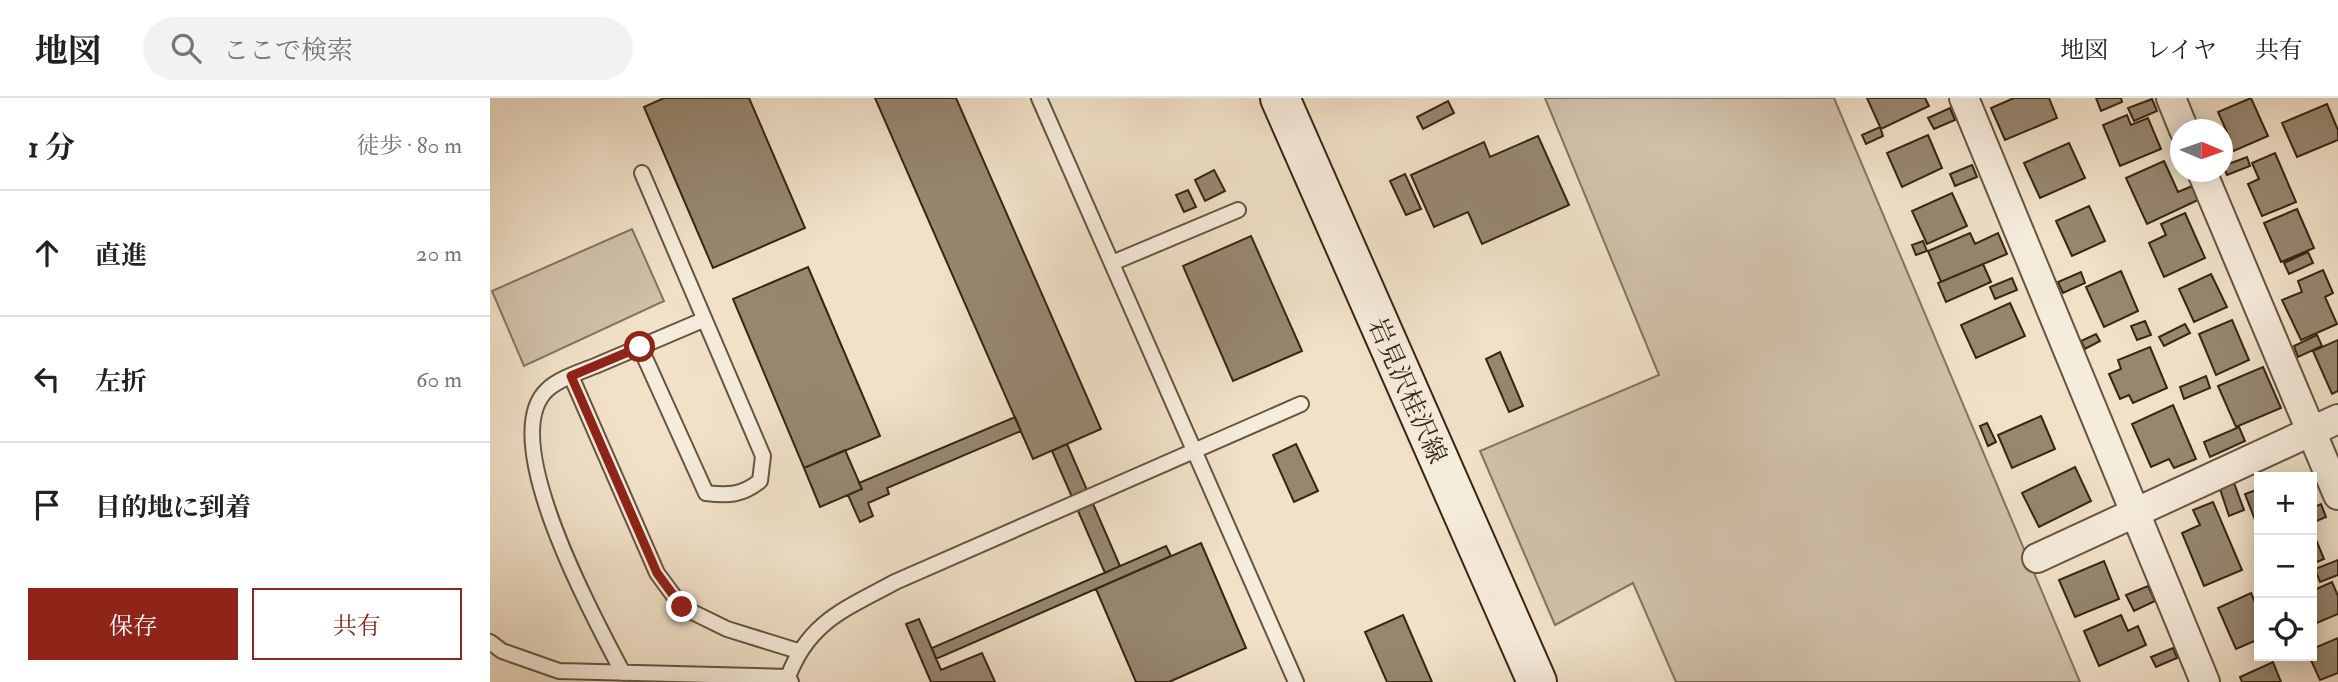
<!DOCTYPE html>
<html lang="ja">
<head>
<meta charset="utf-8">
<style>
  :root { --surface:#fff; --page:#f2f2f2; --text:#222; --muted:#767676; --line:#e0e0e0; --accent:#8f2418 }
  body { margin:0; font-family:"IM FELL Double Pica","Noto Serif JP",serif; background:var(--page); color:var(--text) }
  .controls { position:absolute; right:21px; bottom:21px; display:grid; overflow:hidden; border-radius:0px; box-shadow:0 4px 18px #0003 }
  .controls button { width:63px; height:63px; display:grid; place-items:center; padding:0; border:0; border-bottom:2px solid var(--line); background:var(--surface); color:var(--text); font:35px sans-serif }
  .compass { position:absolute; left:1680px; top:21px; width:63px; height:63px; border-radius:50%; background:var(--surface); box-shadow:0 4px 18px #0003; rotate:92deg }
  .stop { position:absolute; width:21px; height:21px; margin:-16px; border:5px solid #8f2418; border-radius:50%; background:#fff }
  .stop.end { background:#8f2418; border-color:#fff; box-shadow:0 2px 7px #0008 }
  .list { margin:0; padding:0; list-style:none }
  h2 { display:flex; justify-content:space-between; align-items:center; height:91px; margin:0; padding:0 28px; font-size:30px }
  h2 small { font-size:23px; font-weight:400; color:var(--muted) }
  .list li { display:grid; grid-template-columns:46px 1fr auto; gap:21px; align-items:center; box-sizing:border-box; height:126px; padding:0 28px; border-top:2px solid var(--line) }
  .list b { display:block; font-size:26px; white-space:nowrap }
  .list em { font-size:23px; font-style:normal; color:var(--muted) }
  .actions { display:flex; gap:14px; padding:21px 28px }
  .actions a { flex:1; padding:16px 0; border:2px solid var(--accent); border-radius:0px; text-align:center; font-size:24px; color:var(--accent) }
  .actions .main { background:var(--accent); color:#fff }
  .icon { flex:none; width:38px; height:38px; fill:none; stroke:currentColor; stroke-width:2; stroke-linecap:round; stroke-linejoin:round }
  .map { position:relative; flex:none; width:1848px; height:584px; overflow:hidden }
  header { display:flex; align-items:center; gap:42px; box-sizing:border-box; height:98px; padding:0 35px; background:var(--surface); border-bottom:2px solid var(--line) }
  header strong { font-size:33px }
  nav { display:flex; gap:38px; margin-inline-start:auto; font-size:24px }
  .search { width:490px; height:63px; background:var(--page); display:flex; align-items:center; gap:18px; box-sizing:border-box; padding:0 24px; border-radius:38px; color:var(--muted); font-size:26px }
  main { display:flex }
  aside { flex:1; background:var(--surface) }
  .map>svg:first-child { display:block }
  .green { fill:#d1c1aa; stroke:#84745e; stroke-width:2 }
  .building { fill:#978771; stroke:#362612; stroke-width:2 }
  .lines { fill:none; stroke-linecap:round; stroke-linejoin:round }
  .service-casing { stroke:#655540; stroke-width:18 }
  .minor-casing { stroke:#655540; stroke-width:32 }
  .secondary-casing { stroke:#362612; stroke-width:42 }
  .service { stroke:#f6ecdc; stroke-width:14 }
  .minor { stroke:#f6ecdc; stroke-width:28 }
  .secondary { stroke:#f6ecdc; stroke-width:38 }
  .route { stroke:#8f2418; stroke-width:9 }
  .labels { text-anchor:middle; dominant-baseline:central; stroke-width:5; stroke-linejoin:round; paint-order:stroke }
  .street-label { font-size:26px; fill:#362612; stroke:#f6ecdc }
</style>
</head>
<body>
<header>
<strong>地図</strong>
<div class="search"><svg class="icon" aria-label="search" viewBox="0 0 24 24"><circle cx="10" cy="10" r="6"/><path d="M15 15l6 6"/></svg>ここで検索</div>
<nav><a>地図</a><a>レイヤ</a><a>共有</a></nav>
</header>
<main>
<aside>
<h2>1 分<small>徒歩 · 80 m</small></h2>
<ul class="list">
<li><svg class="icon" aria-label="ahead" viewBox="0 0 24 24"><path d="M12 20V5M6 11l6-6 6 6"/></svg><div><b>直進</b></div><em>20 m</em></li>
<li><svg class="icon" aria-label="left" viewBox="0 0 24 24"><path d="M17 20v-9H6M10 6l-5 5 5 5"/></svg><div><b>左折</b></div><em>60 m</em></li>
<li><svg class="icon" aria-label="arrive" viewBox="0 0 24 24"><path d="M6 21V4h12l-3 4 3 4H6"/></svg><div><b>目的地に到着</b></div></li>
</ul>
<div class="actions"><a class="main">保存</a><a>共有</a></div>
</aside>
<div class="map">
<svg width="1848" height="584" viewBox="0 0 1848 584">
  <rect width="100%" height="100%" fill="#f1e1c9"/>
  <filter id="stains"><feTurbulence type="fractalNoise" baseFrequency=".00286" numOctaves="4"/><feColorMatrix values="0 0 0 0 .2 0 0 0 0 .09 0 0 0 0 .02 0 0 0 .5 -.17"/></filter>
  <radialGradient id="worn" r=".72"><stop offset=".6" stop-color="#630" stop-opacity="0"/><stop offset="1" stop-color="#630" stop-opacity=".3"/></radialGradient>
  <!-- green -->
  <path class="green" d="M1055,0h289l246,584h-404l-43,-99 -78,42 -75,-174 179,-76z
    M142,131l32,72 -140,65 -32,-75z"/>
  <!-- building -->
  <path class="building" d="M174,0h85l56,130 -92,40 -69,-161z
    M385,0h81l145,331 -68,30z
    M1377,0h58l4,8 -48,23z
    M1524,0h35l8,20 -52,22 -14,-32z
    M1606,0h25l1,4 -21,9z
    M1761,0l17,38 -46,20v-14l8,-3 -12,-27z
    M1662,1l5,12 -23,10 -6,-13z
    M958,3l6,12 -31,16 -6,-12z
    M1837,6l11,26v10l-41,17 -15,-34z
    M1460,10l5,12 -21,9 -6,-11z
    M1637,17l4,10 17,-7 13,31 -41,17 -17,-41z
    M1390,29l3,9 -17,8 -4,-9z
    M1438,37l14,33 -40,19 -15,-34z
    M1048,38l31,69 -87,39 -14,-32 -34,15 -23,-52 73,-33 6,15z
    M1579,45l16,35 -45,20 -16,-35z
    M1785,55l21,49 -34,14 -14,-32 11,-5 -7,-16z
    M1757,59l3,9 -23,9 -4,-9z
    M1674,63l14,31 14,-6 6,14 -51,24 -21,-46z
    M1482,67l5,12 -22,9 -5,-12z
    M724,72l11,21 -20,10 -10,-21z
    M915,76l16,35 -15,6 -16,-34z
    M698,92l8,17 -12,5 -8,-17z
    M1462,95l15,33 -40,18 -15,-33z
    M1599,108l16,35 -33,15 -16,-35z
    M1807,111l17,39 -33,14 -17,-39z
    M1695,115l20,45 -41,19 -15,-34 17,-8 -5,-11z
    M1480,135l5,11 23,-11 9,21 -66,28 -13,-31z
    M761,138l51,115 -69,30 -50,-115z
    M1433,143l4,10 -11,4 -4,-10z
    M1818,154l5,11 -24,11 -5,-11z
    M1493,166l8,18 -45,20 -8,-19z
    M318,169l72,169 -76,32 -71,-169z
    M1833,172l10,23 -8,4 12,27 -36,16 -19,-40 20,-8 -4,-11z
    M1631,173l17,40 -34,16 -18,-40z
    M1591,174l4,11 -22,10 -5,-11z
    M1721,176l16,33 -33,15 -15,-33z
    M1522,180l5,12 -22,9 -5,-12z
    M1520,205l15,33 -49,22 -15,-33z
    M1742,222l17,40 -33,15 -17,-41z
    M1655,223l6,14 -14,5 -6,-14z
    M1695,226l5,9 -26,13 -5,-9z
    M1606,236l4,7 -15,8 -4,-8z
    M1827,237l5,11 -24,11 -4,-11z
    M1848,242v51l-6,3 -19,-43z
    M1660,249l17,41 -34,15 -4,-8 -9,4 -11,-25 12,-5 -3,-9z
    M1010,254l23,54 -14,6 -23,-53z
    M1773,269l18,41 -45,19 -18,-41z
    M1716,278l4,12 -26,11 -4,-12z
    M1683,307l23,54 -22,9 -5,-9 -18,8 -19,-43z
    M1551,318l14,33 -43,19 -14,-33z
    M525,319l6,14 -134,57 2,6 -21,9 5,13 -13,6 -12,-27 14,-6 -3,-6z
    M1497,325l9,19 -8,4 -8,-20z
    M1749,329l6,14 -35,16 -6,-15z
    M577,346l53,122 -15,7 -53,-122z
    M806,346l22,47 -24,11 -21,-47z
    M355,352l17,39 -42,18 -16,-39z
    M1585,369l16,34 -52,26 -17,-34z
    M1744,385l10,27 -15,6 -9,-27z
    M1769,391v36h-2l-12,-31z
    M1723,404l29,68 -38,16 -22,-53 18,-8 -7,-15z
    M1831,406l5,13 -14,6v-15z
    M1822,432l12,29 -12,5z
    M711,445l45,105 -77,34h-33l-40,-93z
    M676,448l5,10 -235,103 -4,-11z
    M1848,462v15l-18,7 -5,-13z
    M1614,463l15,38 -44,18 -16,-37z
    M1842,484l6,14v18l-26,11v-34z
    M1658,488l7,15 -21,10 -8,-16z
    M1761,495l8,19v27l-23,10 -18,-41z
    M913,517l29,67h-45l-22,-50z
    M1631,517l7,16 10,-5 8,19 -47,21 -15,-35z
    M429,521l22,51 41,-17 13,29h-64l-25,-58z
    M1848,540v35l-18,7 -11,-24 3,-7z
    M1683,550l4,10 -21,9 -5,-10z
    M1783,564l8,20h-39l-2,-5z"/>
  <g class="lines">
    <!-- service casing -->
    <g class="service-casing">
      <path id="service" d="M549,0l257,584
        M622,165l126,-53
        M150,249l66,146c23,3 36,2 54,-12l3,-25 -121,-283
        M81,278l86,197 25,34 45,22 71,22
        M0,544l12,9 57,20 229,6
        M133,575c-27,-51 -128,-234 -76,-283 11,-11 33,-18 48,-24 36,-15 72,-31 108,-46
        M301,584l-3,-5c21,-56 58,-68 107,-95l406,-178"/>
    </g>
    <!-- minor casing -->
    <g class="minor-casing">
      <path id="minor" d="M1474,0l241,584
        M1681,0l13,32
        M1712,74l136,323
        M1547,460l301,-139"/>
    </g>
    <!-- secondary casing -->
    <g class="secondary-casing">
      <path id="secondary" d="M790,0l257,584"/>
    </g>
    <!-- service -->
    <use href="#service" class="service"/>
    <!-- minor -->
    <use href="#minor" class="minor"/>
    <!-- secondary -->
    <use href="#secondary" class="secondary"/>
  </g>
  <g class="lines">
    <!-- route -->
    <path class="route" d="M150,249l-69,29 86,197 25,34"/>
  </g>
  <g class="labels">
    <!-- street labels -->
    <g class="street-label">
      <text transform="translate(917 293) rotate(66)">岩見沢桂沢線</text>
    </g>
  </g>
  <rect width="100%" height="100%" filter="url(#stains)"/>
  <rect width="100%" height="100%" fill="url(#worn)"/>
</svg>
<div class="controls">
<button>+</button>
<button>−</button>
<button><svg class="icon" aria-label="locate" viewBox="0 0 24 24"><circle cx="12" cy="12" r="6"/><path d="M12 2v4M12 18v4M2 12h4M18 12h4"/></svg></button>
</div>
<svg class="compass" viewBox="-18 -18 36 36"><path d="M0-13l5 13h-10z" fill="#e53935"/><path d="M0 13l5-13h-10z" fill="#767676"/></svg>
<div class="stop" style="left:150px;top:249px"></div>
<div class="stop end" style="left:192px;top:509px"></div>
</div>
</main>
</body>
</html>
